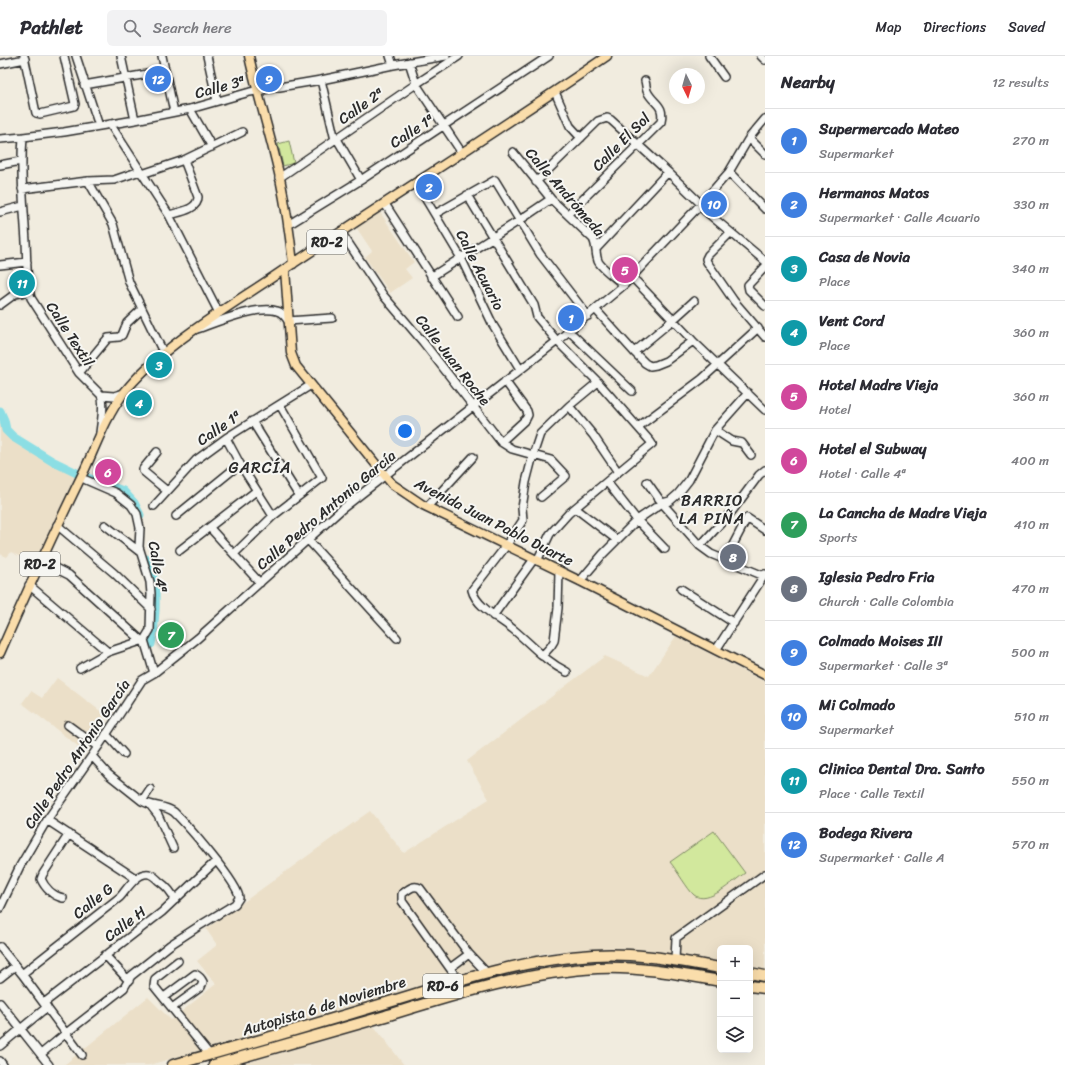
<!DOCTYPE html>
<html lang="en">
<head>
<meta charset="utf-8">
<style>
  :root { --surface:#fff; --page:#f2f2f3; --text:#2b2b33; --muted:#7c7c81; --line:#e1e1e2; --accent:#1f6fb2 }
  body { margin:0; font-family:Sriracha,sans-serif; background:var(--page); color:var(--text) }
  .controls { position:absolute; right:12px; bottom:12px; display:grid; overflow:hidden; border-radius:6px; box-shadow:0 4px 16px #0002 }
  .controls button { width:36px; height:36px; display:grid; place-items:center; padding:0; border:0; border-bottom:1px solid var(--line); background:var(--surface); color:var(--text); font:20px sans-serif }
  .compass { position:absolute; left:669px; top:12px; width:36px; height:36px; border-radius:50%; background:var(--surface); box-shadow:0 4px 16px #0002; rotate:175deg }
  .you { position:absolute; left:405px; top:375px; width:14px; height:14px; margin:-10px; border:3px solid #fff; border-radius:50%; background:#1a73e8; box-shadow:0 0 0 6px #1a73e833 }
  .badge { display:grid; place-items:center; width:26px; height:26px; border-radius:50%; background:var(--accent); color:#fff; font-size:13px; font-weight:700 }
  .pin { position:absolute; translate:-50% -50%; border:2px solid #fff; box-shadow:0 1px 4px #0006 }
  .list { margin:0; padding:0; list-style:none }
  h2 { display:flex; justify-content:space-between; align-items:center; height:52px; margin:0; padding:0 16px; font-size:17px }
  h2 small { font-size:13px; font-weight:400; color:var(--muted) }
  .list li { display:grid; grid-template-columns:26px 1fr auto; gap:12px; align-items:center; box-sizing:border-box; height:64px; padding:0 16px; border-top:1px solid var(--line) }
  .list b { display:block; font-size:15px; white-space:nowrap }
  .list p { margin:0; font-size:13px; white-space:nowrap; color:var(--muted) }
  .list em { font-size:13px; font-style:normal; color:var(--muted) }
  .icon { flex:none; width:22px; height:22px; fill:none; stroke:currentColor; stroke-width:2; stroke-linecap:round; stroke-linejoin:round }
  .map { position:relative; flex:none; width:765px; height:1009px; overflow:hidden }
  header { display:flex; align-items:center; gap:24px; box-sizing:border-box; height:56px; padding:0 20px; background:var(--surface); border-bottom:1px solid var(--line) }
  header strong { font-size:19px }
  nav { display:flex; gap:22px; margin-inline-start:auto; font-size:14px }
  .search { width:280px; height:36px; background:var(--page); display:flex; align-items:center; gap:10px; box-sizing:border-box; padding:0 14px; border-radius:6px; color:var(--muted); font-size:15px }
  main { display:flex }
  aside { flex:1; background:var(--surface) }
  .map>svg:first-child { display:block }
  .built { fill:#ebdfc8 }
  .green { fill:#d2e89d; stroke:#7e8a64 }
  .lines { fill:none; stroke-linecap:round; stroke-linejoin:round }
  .river { stroke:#8cdee4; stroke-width:9 }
  .minor-casing { stroke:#2b2b2b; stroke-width:10 }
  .major-casing { stroke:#2b2b2b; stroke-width:11 }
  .highway-casing { stroke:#2b2b2b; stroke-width:13 }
  .minor { stroke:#f6f6f2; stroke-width:7 }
  .major { stroke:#faddab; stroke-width:8 }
  .highway { stroke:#faddab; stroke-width:10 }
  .labels { text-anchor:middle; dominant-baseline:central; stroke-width:4; stroke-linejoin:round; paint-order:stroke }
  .shield { fill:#f6f6f2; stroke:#686867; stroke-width:1 }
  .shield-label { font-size:14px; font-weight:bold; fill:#2b2b2b }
  .street-label { font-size:15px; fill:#2b2b2b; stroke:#f6f6f2 }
  .neighbourhood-label { font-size:16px; letter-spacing:1px; fill:#2b2b2b; stroke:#f6f6f2 }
</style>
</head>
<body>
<header>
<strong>Pathlet</strong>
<div class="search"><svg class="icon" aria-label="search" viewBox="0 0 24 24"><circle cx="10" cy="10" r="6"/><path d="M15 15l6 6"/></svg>Search here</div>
<nav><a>Map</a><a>Directions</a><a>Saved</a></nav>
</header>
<main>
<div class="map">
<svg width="765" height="1009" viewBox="0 0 765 1009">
  <rect width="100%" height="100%" fill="#f1ecdf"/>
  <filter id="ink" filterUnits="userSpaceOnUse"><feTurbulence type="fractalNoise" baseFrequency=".025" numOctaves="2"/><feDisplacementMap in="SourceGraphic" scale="8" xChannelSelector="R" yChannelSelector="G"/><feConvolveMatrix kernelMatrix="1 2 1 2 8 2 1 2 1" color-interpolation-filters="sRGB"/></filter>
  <g filter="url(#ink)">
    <!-- built -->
    <path class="built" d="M379,155l35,51 -9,7 7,9 -22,15 -25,-36 7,-6 -16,-24z
      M0,355l4,9 2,10 7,7 39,24 25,12 -43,91 -23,-12 -4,5 -7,-3z
      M676,580l89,46v288l-15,-3v-19h-30v14l-83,-12 -46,-1 -46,4 -396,112h-85l84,-68 23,23 45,-36 -19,-23 20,-16 -11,-16 164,-118 34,42 85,-54 -22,-38 138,-105 44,20z
      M57,622l51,39 -25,33 -61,-47 9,-12 11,7z
      M374,970l30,39h-165z"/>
    <!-- green -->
    <path class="green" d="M289,85l5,22 -11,3 -5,-22z
      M714,775l31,42c-12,8 -37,33 -51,22 -6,-5 -18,-26 -24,-33z"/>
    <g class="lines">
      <!-- river -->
      <path class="river" d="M0,355l4,9 2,10 7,7 39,24 33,16 38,14 11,12 6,12
        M146,503c2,6 5,12 7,18 4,20 2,47 -2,67"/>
      <!-- minor casing -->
      <g class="minor-casing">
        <path id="minor" d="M24,0l12,57 4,1 34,-8 1,-2 -11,-48
          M76,0l23,70
          M121,0l14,64
          M162,0l12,56
          M207,0l10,45
          M390,0l3,9
          M709,0l15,21
          M761,0l4,4
          M409,6l7,22 46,69
          M0,8l25,-5
          M321,24l14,60
          M84,29l81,-14
          M555,36l15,34 11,12
          M190,53l22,38
          M110,68l59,91 50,98
          M23,81c-3,35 1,70 3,105 1,18 0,38 5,56l48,75 22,22 13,1 10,-3
          M749,82l16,16
          M0,83l23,-2 41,-5 71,-12 55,-11 60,-17 71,-12 72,-15 53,-9
          M337,83l24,41
          M513,96l38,47 42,40c4,7 2,14 5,22 3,7 19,18 26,24
          M0,109l21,-4
          M729,116l36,37
          M142,118l42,-14 58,-28
          M279,122l137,-94 43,-28
          M88,125l25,43 16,58 35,72
          M536,126l62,-61 9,-3 4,2 57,52 33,32 3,6 61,51
          M416,127l45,75 32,67 27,44
          M22,133l66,-8 26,-1 26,-9
          M467,139l67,110 3,12 20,24 41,41 52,59 2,3 -83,69 -19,21 -13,27
          M385,148l73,113
          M0,156l23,-6
          M435,158l60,-34 45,74 48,62
          M568,158l93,-92c4,-18 -8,-18 -14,-31 -1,-3 -1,-7 -2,-10
          M169,159c10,-3 29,-5 29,-18l-14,-37
          M288,169l73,-45 188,-124
          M341,176l42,63 40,47 78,100 11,7 39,11 15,16 -25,21
          M730,177l-22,22 -2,4 1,3 27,39 31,36
          M596,193l72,-77
          M0,209l27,-3
          M765,211l-17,18 1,5 16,16
          M431,221l89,-57 31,-21
          M632,221l61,64 72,69
          M0,249l15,-11 14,-3
          M596,254l38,42 11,11 5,3 6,-1 10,-4 27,-20
          M197,273c20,-7 60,-24 80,-18 5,1 8,5 11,10l44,-3
          M569,275l63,60
          M634,296l40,-33 20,-18
          M79,317l29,-35 11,-1 3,-2 5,-12 15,-14
          M569,350l24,29 25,37
          M252,365l47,75
          M638,371l64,-48 56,-51
          M715,374l17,11 10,2 9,12
          M100,377c1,-11 5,-29 1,-38
          M226,382l14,26 33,52
          M501,386l25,-23 2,-4 -1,-4 -22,-30
          M157,396l-14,17v2l24,20
          M607,426l30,38 28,29
          M647,426l15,21 38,43 11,8 53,22
          M154,450l42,-46 30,-22 85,-53
          M427,451l46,-50
          M575,452l42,32
          M176,460l64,-52
          M57,469l57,48 37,36
          M105,469l35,27
          M210,472l50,55
          M308,484l89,98
          M700,490l33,-36 26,-35 6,-5
          M180,494l76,-59
          M234,498l39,-38 49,-38 -42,-73
          M725,504l22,-42 18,12
          M41,505l28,14 73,66
          M580,525l23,-27 34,-34 25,-17 8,-2 8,-7 11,-14 26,-50 33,-37
          M29,529l79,67
          M681,533l53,34
          M493,560l41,-57
          M144,584l10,33
          M716,594l49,-76
          M542,600l9,-10 3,-5 4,-33 1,-37
          M80,612l28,-16 36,-12 6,-10 1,-36 -1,-12 -11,-35 1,-19 -3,-14 -6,-9 -15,-12 -30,-13
          M567,616c-21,-10 -35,-27 -53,-42 -12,-10 -38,-23 -42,-40l34,-44 17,-26 -1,-12 4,-26 7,-27 7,-21 29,-28 29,-24
          M68,669l30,22
          M106,678l18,20
          M142,745l8,-12
          M151,750l7,9 15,33
          M47,764l88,58
          M63,842c-10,-2 -18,-10 -22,-19l2,-5 26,-40
          M0,852l20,-42 27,-46 51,-73 44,-67 12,-7 44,-35 144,-129 215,-168 67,-56 77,-81 28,-32 20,-34 16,-19
          M0,891l22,27 60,81
          M105,899l24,26
          M675,904l1,-22 89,-64
          M178,905l-23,18 -1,7 56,69
          M450,912l19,-14
          M22,918l98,-77c7,-8 17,-25 29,-23 4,1 7,4 10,7 7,5 13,11 16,19
          M0,922l15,-12
          M459,925l-57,-80v-7c6,-4 11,-10 18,-6l49,66 18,19
          M164,941l31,-23c4,2 6,4 8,8l-2,5 -29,21
          M0,947l49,62
          M44,947l118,-91 54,-51
          M0,990l47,-39
          M41,998l24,-20 59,-46 7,-12 39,-31 29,-19 36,-22 4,-6c1,-13 -53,-74 -65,-86 -9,-7 -22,-5 -32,-11l-34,-27 -16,-18
          M0,1005l3,4"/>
      </g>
      <!-- major casing -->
      <g class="major-casing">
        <path id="major" d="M249,0c9,41 22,81 31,122 6,29 10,57 13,86
          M285,213l6,84 5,13 96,118 31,21 157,76 185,94
          M0,597c27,-62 55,-123 85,-184 12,-26 21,-52 38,-75 37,-48 106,-87 156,-121 109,-73 220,-143 328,-217"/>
      </g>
      <!-- highway casing -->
      <g class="highway-casing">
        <path id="highway" d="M750,917l15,3
          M750,930l15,2
          M173,1009c68,-19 136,-39 203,-59 71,-21 143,-47 218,-51 42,-3 85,6 126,13
          M214,1009c56,-16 112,-32 168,-48 69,-21 143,-45 215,-49 41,-2 83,6 123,13"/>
      </g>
      <!-- minor -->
      <use href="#minor" class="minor"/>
      <!-- major -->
      <use href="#major" class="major"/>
      <!-- highway -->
      <use href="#highway" class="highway"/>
    </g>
  </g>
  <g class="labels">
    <!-- shield labels -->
    <g class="shield">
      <rect x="307" y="174" width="40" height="24" rx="3"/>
      <rect x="20" y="496" width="40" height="24" rx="3"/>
      <rect x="423" y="918" width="40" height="24" rx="3"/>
    </g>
    <g class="shield-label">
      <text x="327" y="186">RD-2</text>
      <text x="40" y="508">RD-2</text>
      <text x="443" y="930">RD-6</text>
    </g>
    <!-- street labels -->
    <g class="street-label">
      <text transform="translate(220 31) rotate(-15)">Calle 3ª</text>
      <text transform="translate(361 50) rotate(-35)">Calle 2ª</text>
      <text transform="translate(412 75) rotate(-33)">Calle 1ª</text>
      <text transform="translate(621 86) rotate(-45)">Calle El Sol</text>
      <text transform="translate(565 136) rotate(49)">Calle Andrómeda</text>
      <text transform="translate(480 214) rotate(63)">Calle Acuario</text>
      <text transform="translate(70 278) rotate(57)">Calle Textil</text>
      <text transform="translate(453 304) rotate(52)">Calle Juan Roche</text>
      <text transform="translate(219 372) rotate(-34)">Calle 1ª</text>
      <text transform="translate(326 454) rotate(-40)">Calle Pedro Antonio García</text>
      <text transform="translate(494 466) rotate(27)">Avenida Juan Pablo Duarte</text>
      <text transform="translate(158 511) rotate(80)">Calle 4ª</text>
      <text transform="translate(77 698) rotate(-56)">Calle Pedro Antonio García</text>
      <text transform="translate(93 845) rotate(-39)">Calle G</text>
      <text transform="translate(125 868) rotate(-37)">Calle H</text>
      <text transform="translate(324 950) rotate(-17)">Autopista 6 de Noviembre</text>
    </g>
    <!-- neighbourhood labels -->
    <g class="neighbourhood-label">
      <text x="260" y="411">GARCÍA</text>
      <text x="712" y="444">BARRIO<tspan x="712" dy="18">LA PIÑA</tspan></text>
    </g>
  </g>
</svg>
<div class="controls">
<button>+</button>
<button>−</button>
<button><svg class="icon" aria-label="layers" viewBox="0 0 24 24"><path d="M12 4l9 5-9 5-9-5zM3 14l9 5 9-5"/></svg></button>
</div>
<svg class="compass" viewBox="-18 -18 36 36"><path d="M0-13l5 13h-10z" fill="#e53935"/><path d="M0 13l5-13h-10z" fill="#7c7c81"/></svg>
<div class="you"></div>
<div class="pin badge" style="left:571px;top:262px;background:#3f7fe0">1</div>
<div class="pin badge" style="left:429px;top:131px;background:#3f7fe0">2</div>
<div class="pin badge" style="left:159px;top:309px;background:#0f9aa8">3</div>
<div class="pin badge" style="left:139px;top:347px;background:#0f9aa8">4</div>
<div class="pin badge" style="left:625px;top:214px;background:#d1479c">5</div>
<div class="pin badge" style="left:108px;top:416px;background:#d1479c">6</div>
<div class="pin badge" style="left:171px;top:579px;background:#2e9e5b">7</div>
<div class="pin badge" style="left:733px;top:501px;background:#6b7280">8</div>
<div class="pin badge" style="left:269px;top:23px;background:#3f7fe0">9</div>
<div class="pin badge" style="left:714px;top:148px;background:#3f7fe0">10</div>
<div class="pin badge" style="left:22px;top:227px;background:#0f9aa8">11</div>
<div class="pin badge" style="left:158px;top:23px;background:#3f7fe0">12</div>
</div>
<aside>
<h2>Nearby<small>12 results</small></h2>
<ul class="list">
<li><span class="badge" style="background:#3f7fe0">1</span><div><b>Supermercado Mateo</b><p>Supermarket</p></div><em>270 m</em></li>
<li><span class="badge" style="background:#3f7fe0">2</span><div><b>Hermanos Matos</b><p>Supermarket · Calle Acuario</p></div><em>330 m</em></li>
<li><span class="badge" style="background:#0f9aa8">3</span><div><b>Casa de Novia</b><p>Place</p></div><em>340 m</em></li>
<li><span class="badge" style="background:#0f9aa8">4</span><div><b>Vent Cord</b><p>Place</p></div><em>360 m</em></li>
<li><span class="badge" style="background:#d1479c">5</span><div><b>Hotel Madre Vieja</b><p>Hotel</p></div><em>360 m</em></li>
<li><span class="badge" style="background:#d1479c">6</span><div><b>Hotel el Subway</b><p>Hotel · Calle 4ª</p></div><em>400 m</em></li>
<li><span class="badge" style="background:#2e9e5b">7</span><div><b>La Cancha de Madre Vieja</b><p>Sports</p></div><em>410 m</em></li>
<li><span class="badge" style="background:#6b7280">8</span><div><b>Iglesia Pedro Fria</b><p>Church · Calle Colombia</p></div><em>470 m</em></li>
<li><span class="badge" style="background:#3f7fe0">9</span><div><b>Colmado Moises III</b><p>Supermarket · Calle 3ª</p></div><em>500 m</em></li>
<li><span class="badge" style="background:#3f7fe0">10</span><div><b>Mi Colmado</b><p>Supermarket</p></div><em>510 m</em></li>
<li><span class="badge" style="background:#0f9aa8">11</span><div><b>Clinica Dental Dra. Santo</b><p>Place · Calle Textil</p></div><em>550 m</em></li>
<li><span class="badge" style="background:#3f7fe0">12</span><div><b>Bodega Rivera</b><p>Supermarket · Calle A</p></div><em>570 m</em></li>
</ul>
</aside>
</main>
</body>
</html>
